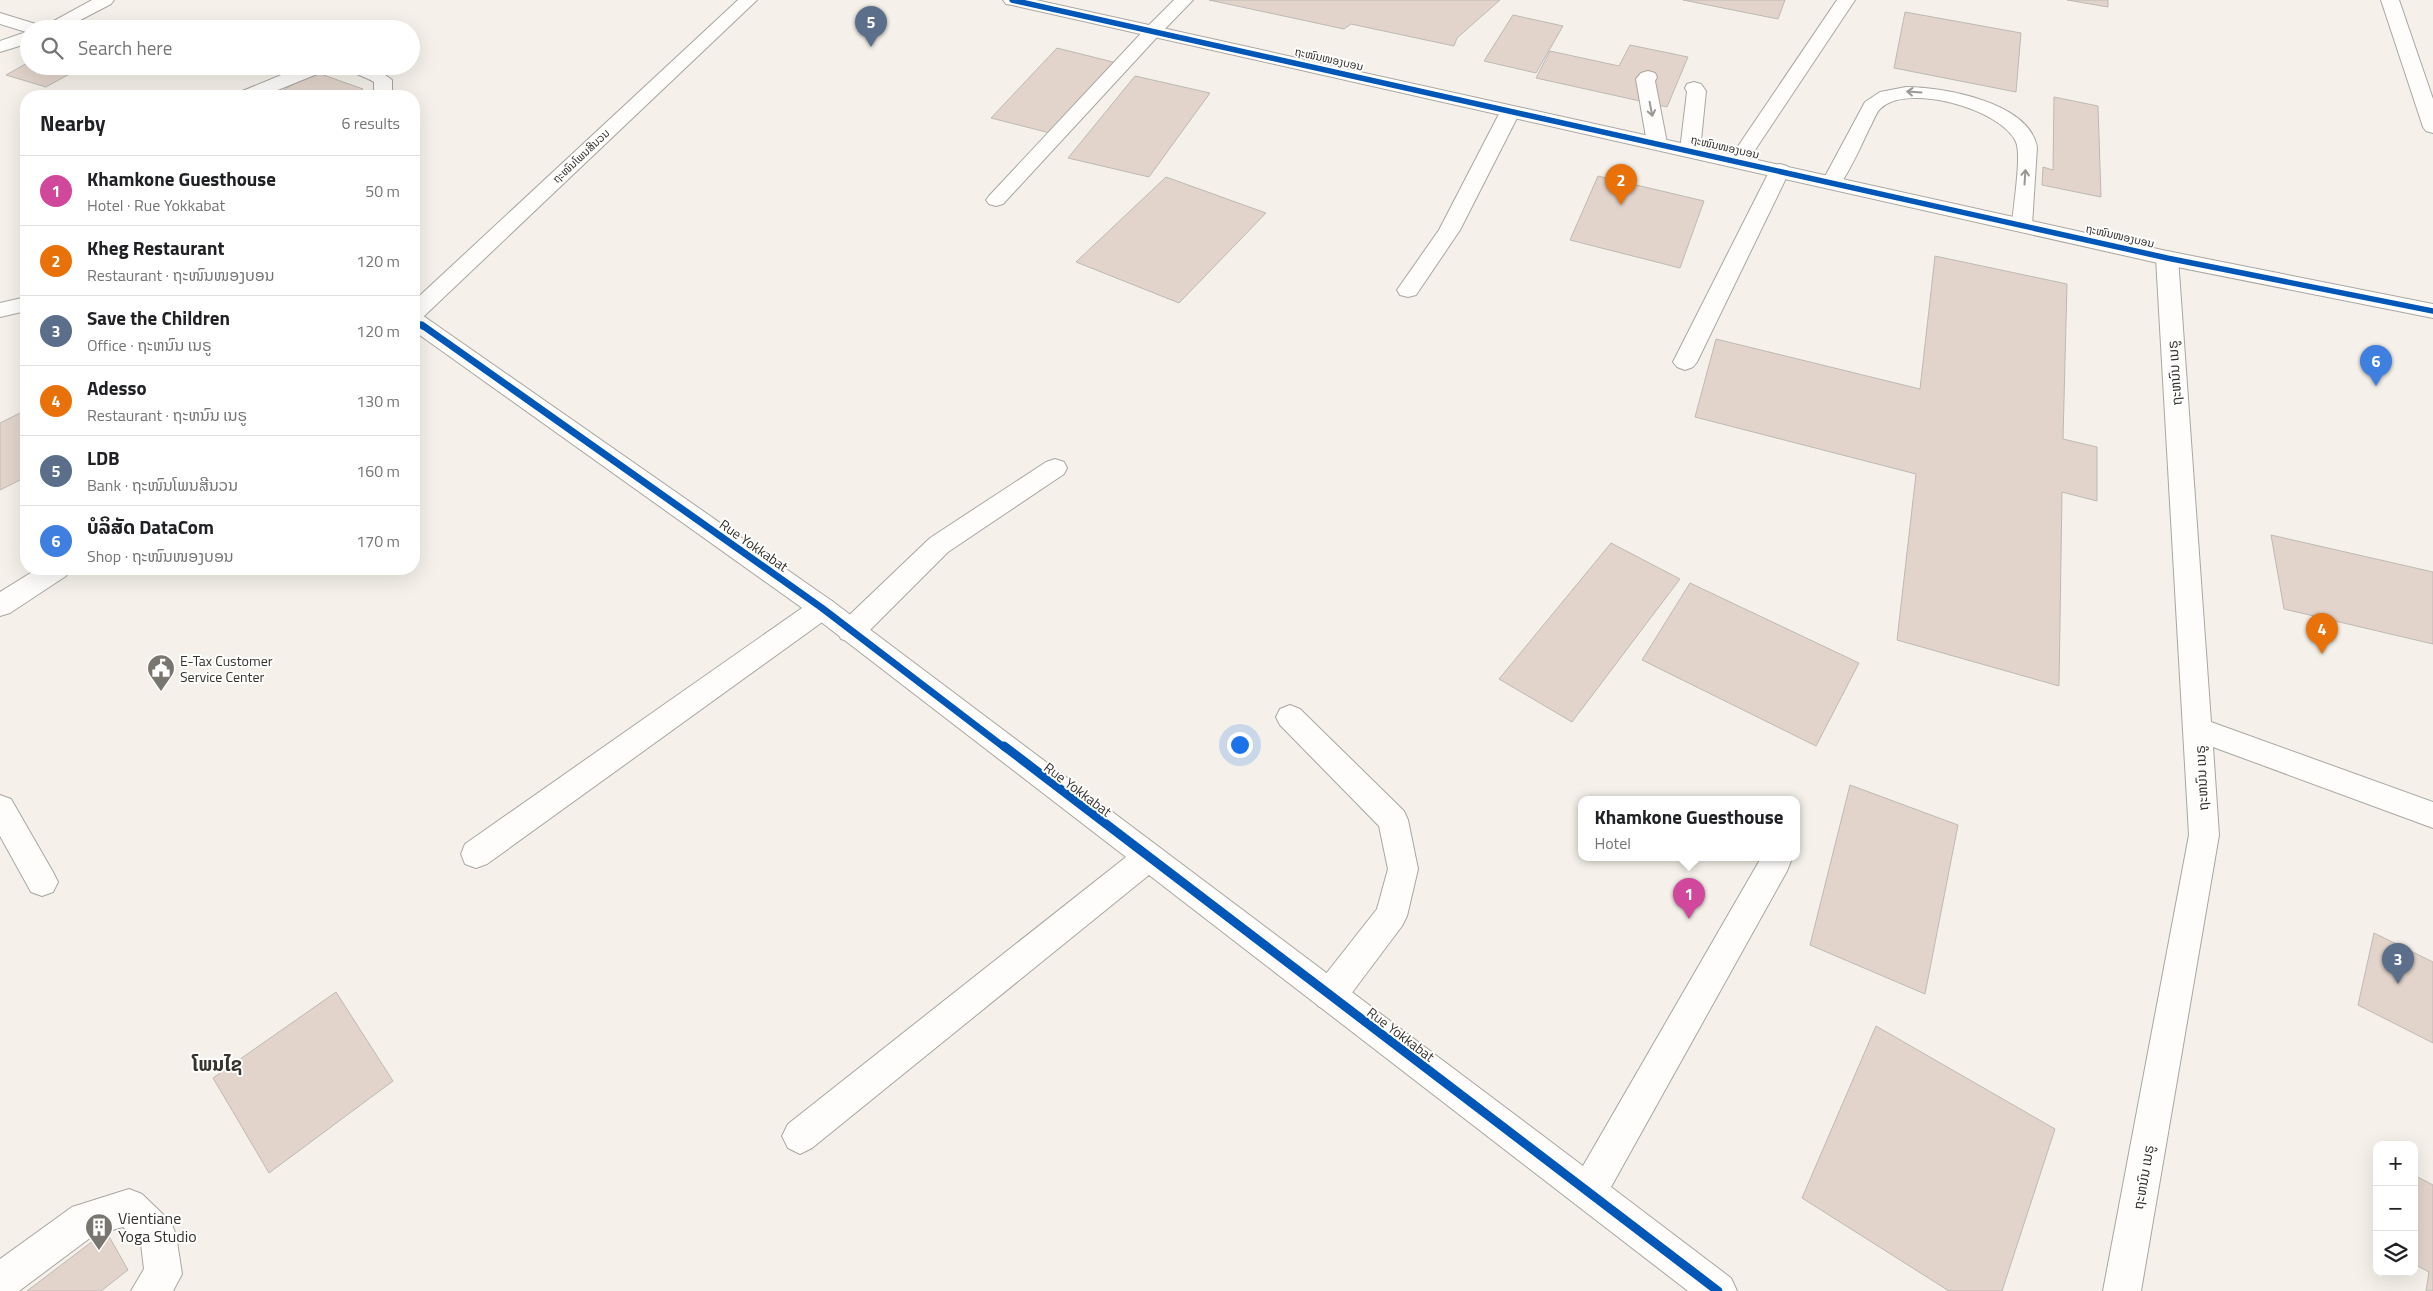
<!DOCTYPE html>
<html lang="en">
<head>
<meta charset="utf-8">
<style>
  :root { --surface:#fff; --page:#f2f2f2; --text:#202124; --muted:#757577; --line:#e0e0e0; --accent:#797670 }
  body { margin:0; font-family:"Titillium Web","Noto Sans Lao",sans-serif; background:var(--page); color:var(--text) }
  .controls { position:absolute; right:15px; bottom:15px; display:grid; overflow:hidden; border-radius:10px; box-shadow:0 5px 20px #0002 }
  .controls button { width:45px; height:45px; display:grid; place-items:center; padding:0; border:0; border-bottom:1px solid var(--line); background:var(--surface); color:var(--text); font:25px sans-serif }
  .you { position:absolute; left:1239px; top:744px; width:18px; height:18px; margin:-12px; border:4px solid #fff; border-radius:50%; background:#1a73e8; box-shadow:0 0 0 8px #1a73e833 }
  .badge { display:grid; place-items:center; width:32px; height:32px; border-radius:50%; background:var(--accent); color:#fff; font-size:16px; font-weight:700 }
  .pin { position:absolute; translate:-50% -41px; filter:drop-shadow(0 1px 2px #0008) }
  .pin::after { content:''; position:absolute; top:26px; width:18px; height:15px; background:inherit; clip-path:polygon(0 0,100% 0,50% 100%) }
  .popup { position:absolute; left:1578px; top:796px; width:222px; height:65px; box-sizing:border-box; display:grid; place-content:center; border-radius:10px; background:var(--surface); filter:drop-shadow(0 1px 4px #0005); font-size:16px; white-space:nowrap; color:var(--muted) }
  .popup b { font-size:19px; color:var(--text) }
  .popup::after { content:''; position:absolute; left:50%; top:100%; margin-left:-10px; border:10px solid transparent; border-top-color:var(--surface) }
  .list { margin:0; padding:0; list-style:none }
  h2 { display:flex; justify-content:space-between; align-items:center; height:65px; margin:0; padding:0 20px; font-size:21px }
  h2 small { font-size:16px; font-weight:400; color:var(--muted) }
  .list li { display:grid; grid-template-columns:32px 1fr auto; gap:15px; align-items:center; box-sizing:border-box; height:70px; padding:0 20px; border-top:1px solid var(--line) }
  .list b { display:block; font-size:19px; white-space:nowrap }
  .list p { margin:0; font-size:16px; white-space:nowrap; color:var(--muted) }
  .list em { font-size:16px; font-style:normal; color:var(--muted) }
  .icon { flex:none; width:28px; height:28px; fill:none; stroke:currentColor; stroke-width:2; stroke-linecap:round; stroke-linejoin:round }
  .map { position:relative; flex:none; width:2433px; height:1291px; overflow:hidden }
  .search { position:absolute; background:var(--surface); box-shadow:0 5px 20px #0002; left:20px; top:20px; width:400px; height:55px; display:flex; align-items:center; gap:12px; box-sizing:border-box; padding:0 18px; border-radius:28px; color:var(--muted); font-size:19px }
  .panel { position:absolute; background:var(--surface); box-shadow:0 5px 20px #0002; left:20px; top:90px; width:400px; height:485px; border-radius:20px }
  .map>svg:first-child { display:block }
  .building { fill:#e2d4cb; stroke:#bdb9b4 }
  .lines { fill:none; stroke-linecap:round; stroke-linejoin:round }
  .service-casing { stroke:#a9a6a1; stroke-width:2 }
  .minor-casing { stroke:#a9a6a1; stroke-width:2 }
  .tertiary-casing { stroke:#a9a6a1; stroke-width:2 }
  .service { fill:#fefdfc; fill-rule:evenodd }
  .minor { fill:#fefdfc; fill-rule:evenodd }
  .tertiary { fill:#fefdfc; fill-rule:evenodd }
  .cycleway-far2-casing { stroke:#fff; stroke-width:8 }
  .cycleway-far1-casing { stroke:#fff; stroke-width:10 }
  .cycleway-casing { stroke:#fff; stroke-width:12 }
  .cycleway-far2 { stroke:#0057b8; stroke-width:5.5 }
  .cycleway-far1 { stroke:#0057b8; stroke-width:7 }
  .cycleway { stroke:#0057b8; stroke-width:9 }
  .oneway { stroke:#9a9895 }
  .labels { text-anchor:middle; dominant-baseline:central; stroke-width:4; stroke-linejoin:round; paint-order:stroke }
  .far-street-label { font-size:11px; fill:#36332e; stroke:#fff }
  .street-label { font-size:14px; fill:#36332e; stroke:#fff }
  .poi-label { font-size:14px; fill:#36332e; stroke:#fff; text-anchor:start }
  .near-poi-label { font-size:16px; fill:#36332e; stroke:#fff; text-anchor:start }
  .near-quarter-label { font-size:19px; font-weight:bold; fill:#36332e; stroke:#fff }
</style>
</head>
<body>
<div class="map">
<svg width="2433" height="1291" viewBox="0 0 2433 1291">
  <rect width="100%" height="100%" fill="#f5f1ea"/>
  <!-- building -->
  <path class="building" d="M1209,0h291l-43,38 -3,8 -103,-22 -7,5z
    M1683,0h102l-7,19z
    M2067,0h41v7z
    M1905,12l116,21 -5,59 -122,-24z
    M1513,15l50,11 -27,47 -52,-12z
    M1630,45l58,12 -21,50 -131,-29 14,-27 69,15z
    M1057,48l60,15 -63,71 -63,-16z
    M29,62v4h55l-38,21 -40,-12z
    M315,72l48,17 -11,7h-79z
    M1135,76l75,17 -61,84 -81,-19z
    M2054,97l44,9 3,91 -59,-12 1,-18 10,3z
    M1598,176l106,25 -24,67 -110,-28z
    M1166,177l100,36 -87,90 -103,-41z
    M1935,256l132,28 -4,155 34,8v54l-35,-9 -3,194 -162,-46 19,-166 -221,-57 21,-78 204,50z
    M26,410v67l-26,13v-67z
    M2271,535l162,37v72l-149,-35z
    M1611,543l69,36 -108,143 -73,-43z
    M1690,583l169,80 -43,83 -174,-86z
    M1850,785l108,40 -33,169 -115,-49z
    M2374,933l59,29v81l-75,-38z
    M336,992l57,89 -124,92 -56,-95z
    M1876,1026l179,103 -53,162h-53l-147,-93z
    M2414,1175l19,10v106h-7l3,-19 -15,-8z
    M106,1231l22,39 -27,21h-74z"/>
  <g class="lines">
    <!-- service casing -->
    <g class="service-casing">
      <path id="service" d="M92,0h22l-3,4 -48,25h-34v14l-29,9v-11l26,-9 -26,-8v-11l39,12 2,3z
        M1153,26l6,1 3,4 -3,4 -156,169 -7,2 -7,-2 -3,-4 3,-4 158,-169z
        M303,66h26l-2,4 -64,26h-25l2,-4z
        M344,66h29l19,14v16h-18v-14c-8,-5 -26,-10 -30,-16z
        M1648,71l7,2 2,4 -2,4 12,62 -3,4 -7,2 -7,-2 -3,-4 -11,-64 5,-6z
        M1694,82l7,2 5,7 -6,59 -3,4 -7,2 -7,-2 -3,-4 7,-58 -2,-4 2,-4z
        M1906,87c37,0 123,15 131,60l-5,78 -3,5 -7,1 -7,-1 -3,-5c1,-17 10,-70 4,-83 -14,-33 -110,-60 -136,-33 -5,5 -7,14 -11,20 -9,19 -18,40 -30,57l-7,2 -7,-2 -3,-4 43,-80 15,-10z
        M26,297v14l-26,6v-14z
        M1055,459l9,3 3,6 -3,6 -116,78 -87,87 -10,3 -10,-3 -4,-8 4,-8 89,-85 116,-76z
        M822,597l10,4 3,7 -3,7 -345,249 -11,4 -11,-4 -4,-10 4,-10 347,-243z
        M1290,705l10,4 104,102 4,9 10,49 -11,47 -5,10 -60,80 -12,5 -12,-5 -4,-11 4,-11 59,-75 11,-40 -9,-43 -99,-101 -4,-8 4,-8z
        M129,1189l13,5 29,28 5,13 6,39 -9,17h-42l13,-22 -3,-25 -18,-17 -29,8 -75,56h-19v-32l72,-52z"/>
    </g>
    <!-- minor casing -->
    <g class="minor-casing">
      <path id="minor" d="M1174,0h19l-34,35h-12l-3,-4 3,-4z
        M1837,0h18l-110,165 -7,2 -7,-2 -3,-4z
        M2381,0h18l34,99v34l-7,-2 -3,-4z
        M1510,106l7,2 3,4 -60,118 -44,65 -8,2 -8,-2 -3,-5 42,-60 61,-118 3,-4z
        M1780,164l7,2 3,4 -93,192 -4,5 -8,3 -8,-3 -4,-5 97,-192 3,-4z
        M2167,251l8,2 3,5 33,464 222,80v26l-220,-81 6,88 -78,456h-38l86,-456 -33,-577 3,-5z
        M414,313l8,2 410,286 751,565 178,-308h29l1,3 -4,10 -176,316 120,91 6,13h-49l-539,-416 -337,273 -12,6 -12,-6 -6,-12 6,-12 338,-267 -314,-242 -398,-284z
        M0,795l11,4 42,73 5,10 -5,10 -11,4 -11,-4 -31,-56z"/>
    </g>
    <!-- tertiary casing -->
    <g class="tertiary-casing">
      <path id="tertiary" d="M738,0h19l-335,318 -8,2v-19z
        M1003,0h33l1131,251 266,53v14l-266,-53 -1155,-260 -6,-1z
        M37,569h33l-4,7 -56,37 -10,3v-24z"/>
    </g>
    <!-- service -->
    <use href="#service" class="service"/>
    <!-- minor -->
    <use href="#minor" class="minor"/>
    <!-- tertiary -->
    <use href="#tertiary" class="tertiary"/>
    <!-- cycleway-far2 casing -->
    <g class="cycleway-far2-casing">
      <path id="cycleway-far2" d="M1012,0l1155,258 266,53
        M414,320l9,7"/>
    </g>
    <!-- cycleway-far1 casing -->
    <g class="cycleway-far1-casing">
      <path id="cycleway-far1" d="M422,325l400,283 183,140"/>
    </g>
    <!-- cycleway casing -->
    <g class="cycleway-casing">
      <path id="cycleway" d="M1004,746l714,545"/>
    </g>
    <!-- cycleway-far2 -->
    <use href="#cycleway-far2" class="cycleway-far2"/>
    <!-- cycleway-far1 -->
    <use href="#cycleway-far1" class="cycleway-far1"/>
    <!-- cycleway -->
    <use href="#cycleway" class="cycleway"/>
  </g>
  <!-- one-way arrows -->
  <defs><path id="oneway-shaft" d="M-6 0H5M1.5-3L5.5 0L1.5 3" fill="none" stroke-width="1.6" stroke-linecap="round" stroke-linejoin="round" transform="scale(1.25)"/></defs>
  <g class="oneway">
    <use href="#oneway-shaft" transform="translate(1914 92) rotate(-176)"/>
    <use href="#oneway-shaft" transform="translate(1651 109) rotate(79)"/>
    <use href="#oneway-shaft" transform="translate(2025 177) rotate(-86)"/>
  </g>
  <!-- icons -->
  <defs>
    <g id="civic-pin" transform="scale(1.4375)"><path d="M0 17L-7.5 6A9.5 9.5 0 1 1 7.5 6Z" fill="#797670" stroke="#fff"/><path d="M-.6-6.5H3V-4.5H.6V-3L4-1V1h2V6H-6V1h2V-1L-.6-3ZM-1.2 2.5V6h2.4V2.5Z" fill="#fff"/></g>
    <g id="building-pin" transform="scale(1.4375)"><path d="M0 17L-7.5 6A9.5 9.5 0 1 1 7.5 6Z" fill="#797670" stroke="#fff"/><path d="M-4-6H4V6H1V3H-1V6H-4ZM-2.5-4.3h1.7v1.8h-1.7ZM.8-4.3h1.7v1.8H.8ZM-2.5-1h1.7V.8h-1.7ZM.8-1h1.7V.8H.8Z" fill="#fff"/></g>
  </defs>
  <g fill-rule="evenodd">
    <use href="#civic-pin" x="161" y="668"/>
    <use href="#building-pin" x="99" y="1227"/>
  </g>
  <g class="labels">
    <!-- far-street labels -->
    <g class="far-street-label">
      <text transform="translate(1329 59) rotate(13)">ຖະໜົນໜອງບອນ</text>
      <text transform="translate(1725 147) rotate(13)">ຖະໜົນໜອງບອນ</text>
      <text transform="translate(581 156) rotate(-43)">ຖະໜົນໂພນສີນວນ</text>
      <text transform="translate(2120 236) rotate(13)">ຖະໜົນໜອງບອນ</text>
    </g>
    <!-- street labels -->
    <g class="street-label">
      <text transform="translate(2174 373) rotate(-94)">ຖະຫນົນ ເນຣູ</text>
      <text transform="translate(754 545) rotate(35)">Rue Yokkabat</text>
      <text transform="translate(2201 778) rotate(-93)">ຖະຫນົນ ເນຣູ</text>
      <text transform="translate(1078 789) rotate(37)">Rue Yokkabat</text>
      <text transform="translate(1401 1034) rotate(37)">Rue Yokkabat</text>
      <text transform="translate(2143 1177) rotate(-80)">ຖະຫນົນ ເນຣູ</text>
    </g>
    <!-- poi labels -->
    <g class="poi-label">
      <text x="180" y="660">E-Tax Customer<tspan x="180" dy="16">Service Center</tspan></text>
    </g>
    <!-- near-poi labels -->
    <g class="near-poi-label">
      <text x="118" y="1218">Vientiane<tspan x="118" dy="18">Yoga Studio</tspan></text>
    </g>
    <!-- near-quarter labels -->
    <g class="near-quarter-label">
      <text x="217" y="1063">ໂພນໄຊ</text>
    </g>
  </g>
</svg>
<div class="controls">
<button>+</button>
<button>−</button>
<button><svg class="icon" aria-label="layers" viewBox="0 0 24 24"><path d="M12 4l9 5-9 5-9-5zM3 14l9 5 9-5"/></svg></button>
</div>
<div class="you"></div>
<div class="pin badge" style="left:1689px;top:919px;background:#d1479c">1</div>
<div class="popup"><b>Khamkone Guesthouse</b>Hotel</div>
<div class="pin badge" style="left:1621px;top:205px;background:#e8710a">2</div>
<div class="pin badge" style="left:2398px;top:984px;background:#5c6f8a">3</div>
<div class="pin badge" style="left:2322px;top:654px;background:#e8710a">4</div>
<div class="pin badge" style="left:871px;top:47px;background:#5c6f8a">5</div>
<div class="pin badge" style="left:2376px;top:386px;background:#3f7fe0">6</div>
<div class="search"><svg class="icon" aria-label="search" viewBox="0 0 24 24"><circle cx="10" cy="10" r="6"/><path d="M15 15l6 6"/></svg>Search here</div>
<section class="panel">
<h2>Nearby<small>6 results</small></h2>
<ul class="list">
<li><span class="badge" style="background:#d1479c">1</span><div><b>Khamkone Guesthouse</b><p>Hotel · Rue Yokkabat</p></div><em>50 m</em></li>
<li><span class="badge" style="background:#e8710a">2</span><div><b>Kheg Restaurant</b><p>Restaurant · ຖະໜົນໜອງບອນ</p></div><em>120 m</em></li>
<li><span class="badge" style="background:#5c6f8a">3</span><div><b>Save the Children</b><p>Office · ຖະຫນົນ ເນຣູ</p></div><em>120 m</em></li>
<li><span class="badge" style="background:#e8710a">4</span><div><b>Adesso</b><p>Restaurant · ຖະຫນົນ ເນຣູ</p></div><em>130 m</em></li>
<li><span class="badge" style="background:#5c6f8a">5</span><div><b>LDB</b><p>Bank · ຖະໜົນໂພນສີນວນ</p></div><em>160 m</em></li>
<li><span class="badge" style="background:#3f7fe0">6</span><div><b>ບໍລິສັດ DataCom</b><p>Shop · ຖະໜົນໜອງບອນ</p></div><em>170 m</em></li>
</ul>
</section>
</div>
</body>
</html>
